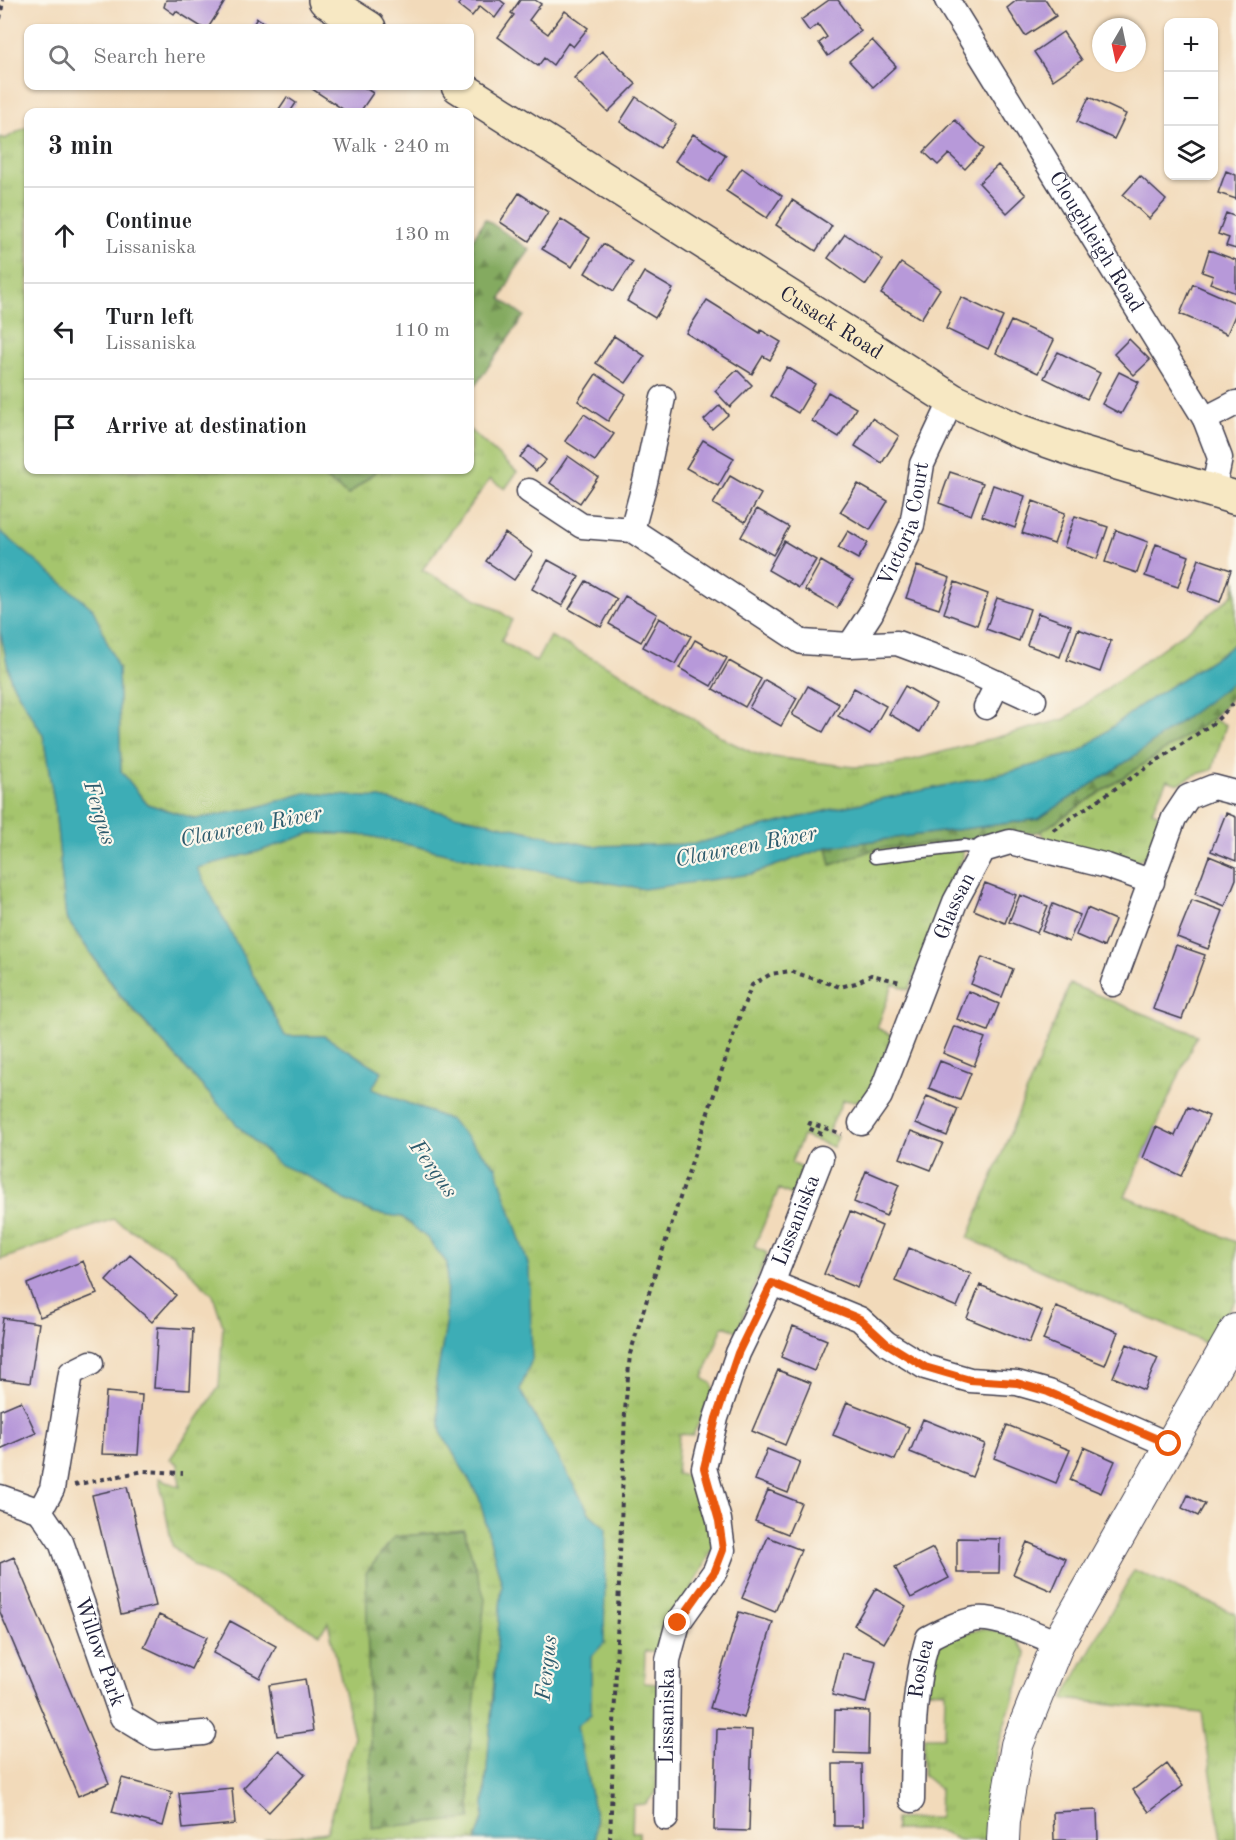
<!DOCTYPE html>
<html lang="en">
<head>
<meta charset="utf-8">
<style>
  :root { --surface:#fff; --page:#f6f6f6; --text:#202124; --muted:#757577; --line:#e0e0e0 }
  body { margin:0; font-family:"Old Standard TT",serif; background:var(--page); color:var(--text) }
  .controls { position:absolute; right:18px; top:18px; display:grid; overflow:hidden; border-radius:12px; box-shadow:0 2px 4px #0004 }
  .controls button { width:54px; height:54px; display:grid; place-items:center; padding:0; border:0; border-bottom:2px solid var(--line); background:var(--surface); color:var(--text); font:30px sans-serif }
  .compass { position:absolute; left:1092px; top:18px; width:54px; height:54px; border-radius:50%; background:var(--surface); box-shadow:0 2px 4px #0004; rotate:189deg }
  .stop { position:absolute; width:18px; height:18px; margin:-14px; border:4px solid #ea580c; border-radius:50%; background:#fff }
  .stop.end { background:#ea580c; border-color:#fff; box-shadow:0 2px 6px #0008 }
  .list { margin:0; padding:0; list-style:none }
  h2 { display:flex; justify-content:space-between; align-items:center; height:78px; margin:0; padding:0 24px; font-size:26px }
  h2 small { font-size:20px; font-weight:400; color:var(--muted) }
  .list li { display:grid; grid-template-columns:39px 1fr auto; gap:18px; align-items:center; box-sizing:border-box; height:96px; padding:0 24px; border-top:2px solid var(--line) }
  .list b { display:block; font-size:22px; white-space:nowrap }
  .list p { margin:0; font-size:20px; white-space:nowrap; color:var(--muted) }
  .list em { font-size:20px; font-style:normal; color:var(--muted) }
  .icon { flex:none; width:33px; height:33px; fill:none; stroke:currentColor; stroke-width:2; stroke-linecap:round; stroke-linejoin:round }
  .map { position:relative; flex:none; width:1236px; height:1840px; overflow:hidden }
  .search { position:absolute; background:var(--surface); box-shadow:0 2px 4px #0004; left:24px; top:24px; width:450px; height:66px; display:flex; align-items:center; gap:15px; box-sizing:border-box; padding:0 21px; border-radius:12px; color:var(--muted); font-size:22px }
  .panel { position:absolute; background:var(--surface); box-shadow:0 2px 4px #0004; left:24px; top:108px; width:450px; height:366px; border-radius:12px }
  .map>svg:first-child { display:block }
  .grass { fill:url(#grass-tufts); stroke:#647454; stroke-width:1.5; fill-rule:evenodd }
  .forest { fill:url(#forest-firs); stroke:#53664e; stroke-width:1.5 }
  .water { fill:#3cadb6; stroke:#2f6878; stroke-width:1.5 }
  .building { fill:#b799d9 }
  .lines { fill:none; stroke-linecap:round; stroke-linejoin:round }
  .service-casing { stroke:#413e4e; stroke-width:15 }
  .minor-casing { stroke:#413e4e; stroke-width:27 }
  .tertiary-casing { stroke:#413e4e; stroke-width:34 }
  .secondary-casing { stroke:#413e4e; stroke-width:36 }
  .path { stroke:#413e4e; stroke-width:4; stroke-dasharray:4.5 4.5; stroke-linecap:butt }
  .service { stroke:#fff; stroke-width:12 }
  .minor { stroke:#fff; stroke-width:24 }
  .tertiary { stroke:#fff; stroke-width:32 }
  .secondary { stroke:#f7e8c3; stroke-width:33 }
  .route { stroke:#ea580c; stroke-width:8 }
  .labels { text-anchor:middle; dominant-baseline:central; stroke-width:4.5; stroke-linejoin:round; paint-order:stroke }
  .street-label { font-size:21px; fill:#22223b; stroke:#fbf7ec }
  .water-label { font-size:22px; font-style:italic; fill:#2c5a6c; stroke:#fbf7ec }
</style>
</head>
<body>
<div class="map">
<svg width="1236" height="1840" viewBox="0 0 1236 1840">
  <defs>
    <pattern id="grass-tufts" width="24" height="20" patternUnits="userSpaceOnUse" patternTransform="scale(1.5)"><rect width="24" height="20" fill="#a5c56d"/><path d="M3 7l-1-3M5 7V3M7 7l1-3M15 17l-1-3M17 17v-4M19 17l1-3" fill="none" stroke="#8ea95f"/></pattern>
    <pattern id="forest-firs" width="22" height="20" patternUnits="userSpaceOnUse" patternTransform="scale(1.5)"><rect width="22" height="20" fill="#84aa60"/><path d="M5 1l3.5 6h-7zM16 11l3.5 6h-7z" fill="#6c8a50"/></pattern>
  </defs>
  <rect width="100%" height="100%" fill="#fbf7ec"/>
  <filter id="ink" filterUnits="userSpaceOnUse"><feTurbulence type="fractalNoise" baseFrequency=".0167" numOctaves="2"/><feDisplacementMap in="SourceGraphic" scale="12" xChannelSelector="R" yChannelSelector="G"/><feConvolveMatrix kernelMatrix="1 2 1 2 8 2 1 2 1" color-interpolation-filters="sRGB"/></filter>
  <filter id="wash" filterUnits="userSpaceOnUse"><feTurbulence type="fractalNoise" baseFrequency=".008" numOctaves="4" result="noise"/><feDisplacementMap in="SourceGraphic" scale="24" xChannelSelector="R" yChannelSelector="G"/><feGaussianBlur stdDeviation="1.35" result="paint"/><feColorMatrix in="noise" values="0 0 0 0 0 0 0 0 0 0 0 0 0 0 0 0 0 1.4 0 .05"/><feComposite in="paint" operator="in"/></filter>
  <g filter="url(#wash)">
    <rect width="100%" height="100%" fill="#f2daba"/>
    <!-- grass -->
    <path class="grass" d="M28,126v344h286l34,25 29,-25h93v-40l47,42 -12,17 -15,-10 -68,91 76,40 14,10 -11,21 35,21 14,-26 74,39 104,66 25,12 12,3 89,11 40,-2 171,-46 151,-110 17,-15 3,-14v61l-9,9 -86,55 -62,47 -73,21 -173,36 -139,35 -103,2 -211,-48 -75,-5 -50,15 -59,11 -49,-15 -26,-33 -3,-103 -25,-58 -93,-79v-394l5,2z
      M0,631l11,50 32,54 12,73 11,110 54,78 121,133 38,35 34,15 32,21 30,13 27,4 25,21 20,25 -1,63 -10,55 5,51 38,65 23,88 -19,233 -7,22h-212l63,-8 27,-96 -26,-114 -8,12 -125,-67 -23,-22 -13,-67 21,9 -2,-23 -8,-5 49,-72 4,-61 -10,-31 -41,-41 -59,-35 -113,41zM464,1530l4,237 3,52 -77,-282z
      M1212,719l14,6 -14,45 -18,5 -16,9 -11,-4 -15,31 11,5 -12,35 -11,9 -14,3 -79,-22 -7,-9z
      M311,833l54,2 122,27 265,12 75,-27 4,18 44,-16 88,-9v17l-6,10 -48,123 -16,-6 -16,44 15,7 -22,57c-9,10 -15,10 -27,8l-15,33 10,4 -5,10 -30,-11 -12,27 12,5 -11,27 -13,-6 -25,58 13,6 -29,78 -15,-5 -20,52 9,6 1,7 -20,44 -14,-1 -3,40 16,3 21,53 1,16 -55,105h-14l-1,32 14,1 -2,109 -11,11 -12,1 -1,27h7v8h-44l1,-20 -20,-95 15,-11v-57l15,-129 -16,-14 -70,-124 12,-32 -82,-238 -78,-31 10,-18 -58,-35h-39l-89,-168z
      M1070,984l127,51 -72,161 111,46v58l-28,44 -240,-106z
      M1134,1570l102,44v226h-15l-19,-127 -139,-14z
      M984,1628l31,9 11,16c-3,24 -11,40 -19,63 -13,39 -18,83 -19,124h-29l-23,-10h-41v-11l44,-1 1,-29 -17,-14 1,-38h20l1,-46 -19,-1 2,-25 14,-24z"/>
    <!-- forest -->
    <path class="forest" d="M485,219l45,31 -16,22 -13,27 23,17 -47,67 -7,7v-146z
      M314,470h63l-29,25z
      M1236,680v14l-24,25 -172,113 -165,17 -44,16 -4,-18 211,-28 91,-59z
      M464,1530l21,69 -17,168 3,52 -99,9 -6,-255 28,-36z"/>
    <!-- water -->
    <path class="water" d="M0,531l93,78 25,59 3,103 26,33 49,15 59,-11 50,-15 75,5 211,48 103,-2 139,-35 173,-36 73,-21 62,-47 86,-55 9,-9v39l-107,80 -91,59 -211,28 -75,27 -108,15 -157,-27 -122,-27 -54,-2 -51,18 -63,17 88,168h39l58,35 -10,18 78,31 46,47 33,100 3,92 -12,31 70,124 16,14 -2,115 -13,14v57l-14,12 19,94 -1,20h-119l7,-22 19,-233 -23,-88 -38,-65 -5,-51 10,-55 1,-63 -20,-25 -25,-21 -27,-4 -30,-13 -32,-21 -34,-15 -38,-35 -120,-133 -55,-78 -11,-110 -12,-73 -32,-54 -11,-50z"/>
    <g id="blocks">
      <!-- building -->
      <path class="building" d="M166,0h60l-18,28h-5l-27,-17 -2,3 -10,-7z
        M463,0h37l5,4 -10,14 -15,-12 -8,10 -14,-11z
        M520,0h15l6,4 -12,16 19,14 17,-23 23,17 -15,19 -5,-4 -15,22 -9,-7 -6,8 -40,-29 16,-22 -3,-2z
        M829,0h9l23,31 -33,25 -9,-13 8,-6 -9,-13 -9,7 -8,-11z
        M1017,0h29l10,16 -31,20 -18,-28z
        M257,18l16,10h-22z
        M1063,32l19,28 -29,20 -19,-28z
        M872,40l24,26 -23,21 -24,-26z
        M602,51l34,33 -28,28 -34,-34z
        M310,86h52l11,7 -13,19h-13l-38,-25z
        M287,97l9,6 -6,9h-13z
        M636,97l40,27 -16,24 -40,-26z
        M1089,97l37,17 -12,25 -37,-17z
        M955,120l29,29 -19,20 -16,-15 -11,11 -14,-13z
        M693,134l33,21 -17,27 -34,-21z
        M998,165l28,30 -19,18 -28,-30z
        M742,168l40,28 -15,22 -41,-27z
        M1226,171l10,4v24l-18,-6z
        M1140,176l26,24 -17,19 -26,-24z
        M519,193l29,19 -19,29 -29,-19z
        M792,200l40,26 -16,25 -40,-26z
        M1226,213l10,4v32l-10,-3 3,-8 -11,-4z
        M561,219l29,19 -18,29 -30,-18z
        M845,234l38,26 -17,25 -38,-27z
        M603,244l30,18 -19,29 -29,-18z
        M1209,250l27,10v33l-26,-10 3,-7 -11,-4z
        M901,263l39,26 -19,30 -40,-25z
        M644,272l29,17 -18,29 -28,-17z
        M1193,284l43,19v10l-9,21 -47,-20z
        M961,297l42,20 -15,32 -42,-20z
        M707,300l53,33 1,-3 20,12 -11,18 -7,-4 -11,18 -66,-41z
        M1011,321l43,19 -16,33 -42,-20z
        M614,336l31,20 -19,27 -30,-20z
        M1129,339l21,21 -16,15 -20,-21z
        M1058,352l42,21 -13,26 -43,-21z
        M787,367l28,17 -17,29 -28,-17z
        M737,370l15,15 -22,22 -15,-16z
        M1119,372l20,10 -18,32 -19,-10z
        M596,374l30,20 -18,27 -30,-20z
        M828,392l28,16 -17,29 -27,-16z
        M720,405l8,10 -16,14 -8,-9z
        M584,414l30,20 -19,27 -30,-20z
        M872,418l27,18 -17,27 -27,-17z
        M703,440l31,18 -16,28 -32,-18z
        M529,446l17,14 -10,11 -16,-14z
        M568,456l30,21 -18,26 -30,-20z
        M950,472l33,11 -12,32 -32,-12z
        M730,476l31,18 -16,28 -32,-18z
        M858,484l30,17 -18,29 -30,-18z
        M993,485l32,11 -10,32 -33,-12z
        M1033,501l32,12 -11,31 -32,-11z
        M757,509l32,18 -16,28 -32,-18z
        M1075,516l33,11 -11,32 -33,-12z
        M1116,530l32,12 -11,31 -32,-11z
        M848,531l20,12 -10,16 -20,-11z
        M505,533l28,20 -19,27 -28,-19z
        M784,541l32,19 -17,28 -31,-18z
        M1156,544l33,12 -11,31 -33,-11z
        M1199,559l32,11 -11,32 -32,-12z
        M548,560l31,17 -17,29 -30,-17z
        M821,561l32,19 -16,28 -32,-18z
        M917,566l33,12 -11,31 -33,-11z
        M586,581l31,18 -16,28 -32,-18z
        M955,582l33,12 -11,31 -33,-12z
        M625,596l32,18 -16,28 -32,-18z
        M997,598l33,11 -11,32 -33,-12z
        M1038,613l33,12 -11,32 -33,-12z
        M659,618l32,18 -16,28 -32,-17z
        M1078,629l33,12 -11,31 -33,-12z
        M695,640l32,18 -16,28 -32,-18z
        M729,661l32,18 -16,28 -32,-18z
        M765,680l32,18 -16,28 -32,-18z
        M808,686l31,18 -16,28 -31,-17z
        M905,686l31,18 -16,28 -31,-18z
        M854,688l32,18 -16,28 -32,-18z
        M1226,813l10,4v44l-25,-10z
        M1209,856l27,11v12l-11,27 -30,-12z
        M985,883l31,12 -11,28 -31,-13z
        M1020,895l28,11 -11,27 -28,-11z
        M1192,900l31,11 -15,38 -31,-12z
        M1053,904l27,11 -11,27 -27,-11z
        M1087,908l28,12 -11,27 -28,-12z
        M1176,945l29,10 -23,64 -29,-10z
        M982,957l31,12 -11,28 -31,-13z
        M968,991l31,13 -11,27 -31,-12z
        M954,1026l31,12 -11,28 -31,-13z
        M940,1061l31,12 -11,27 -31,-12z
        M927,1096l31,13 -11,27 -31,-13z
        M1188,1107l21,9 -28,60 -38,-18 13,-31 19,9z
        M911,1131l32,12 -12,27 -31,-12z
        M866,1171l33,14 -13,31 -32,-14z
        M850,1212l32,14 -25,62 -33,-14z
        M909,1248l62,26 -14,33 -62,-26z
        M130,1255l46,40 -24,27 -46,-41z
        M83,1261l14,33 -57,23 -13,-33z
        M980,1285l62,26 -13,32 -62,-25z
        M1056,1307l62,25 -13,33 -62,-25z
        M3,1318l36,5 -9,60 -30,-4v-38z
        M793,1326l34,14 -13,31 -33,-14z
        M158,1327l35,2 -3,61 -36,-2z
        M1127,1344l31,14 -14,32 -31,-13z
        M778,1370l33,13 -26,62 -33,-14z
        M106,1392l36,3 -4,60 -36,-1z
        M21,1401l15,32 -36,16v-39z
        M847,1402l62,25 -14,33 -62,-25z
        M923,1419l62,25 -13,33 -62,-25z
        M1007,1425l63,25 -14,33 -62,-25z
        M1084,1447l31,14 -14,32 -31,-13z
        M767,1449l33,13 -12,31 -33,-13z
        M127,1487l29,119 -35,8 -29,-119z
        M768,1490l33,13 -13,31 -33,-13z
        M1188,1495l17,9 -7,12 -16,-8z
        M768,1537l33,13 -26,62 -33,-14z
        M957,1538l43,1 -1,34h-42z
        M1027,1542l39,17 -14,32 -39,-17z
        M933,1548l16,30 -38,20 -16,-31z
        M14,1557l95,226 -31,13 -78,-184v-49z
        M876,1588l30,18 -22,37 -30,-18z
        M739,1612l34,10 -29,96 -34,-10z
        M159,1615l48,22 -16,32 -47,-22z
        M230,1621l46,25 -16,32 -47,-25z
        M842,1653l34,8 -10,42 -34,-8z
        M305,1679l8,52 -36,5 -8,-51z
        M835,1710l34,1 -1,43 -34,-1z
        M717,1729l35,1 -3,101 -35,-1z
        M279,1750l26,24 -36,38 -26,-24z
        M833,1764h29l1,62h-29z
        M1167,1764l16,22 -34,26 -16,-22z
        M122,1778l50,14 -9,34 -51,-14z
        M232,1788l3,36 -52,5 -4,-36z
        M1097,1810l1,30h-44l-1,-28z"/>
    </g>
  </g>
  <g filter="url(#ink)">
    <use href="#blocks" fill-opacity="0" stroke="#413e4e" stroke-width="1.5"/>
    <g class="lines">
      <!-- service casing -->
      <g class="service-casing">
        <path id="service" d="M875,857l90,-11 18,4"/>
      </g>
      <!-- minor casing -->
      <g class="minor-casing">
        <g id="minor">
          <path id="s1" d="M947,0l258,419 15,39 -7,34"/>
          <path d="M1205,419l31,-16"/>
          <path d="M529,491l53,35 50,4 170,112 48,3 47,-2 65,24 72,33"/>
          <path d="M632,530l13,-48 18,-84"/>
          <path id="s2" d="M850,645l21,-32 41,-88 10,-61 30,-64"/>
          <path d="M986,707l12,-24"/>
          <path d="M1113,984l61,-166 14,-21 25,-10 23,6"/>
          <path id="s3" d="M861,1123l19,-27 75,-194 28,-52 27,-8 97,24 45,16"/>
          <path d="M772,1283l88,36 26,24 39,24 45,13 47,3 32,9 120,53"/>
          <path d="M0,1497l40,14 12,-22 19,-116 20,-10"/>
          <path id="s4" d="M40,1511l21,31 61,175 33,20 48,-4"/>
          <path id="s5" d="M912,1800c1,-55 0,-109 16,-162 15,-8 31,-16 48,-19 21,-3 61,16 82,24"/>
          <path id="s6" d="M666,1818l2,-158 10,-37 37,-52 8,-21 -4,-30 -15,-52 12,-50 22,-65 34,-70 49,-125"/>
        </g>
      </g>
      <!-- tertiary casing -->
      <g class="tertiary-casing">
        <path id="tertiary" d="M1003,1840l1,-19 13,-76 41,-102 178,-313"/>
      </g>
      <!-- secondary casing -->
      <g class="secondary-casing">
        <g id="secondary">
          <path d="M325,0l44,28"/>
          <path id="s7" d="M458,86l494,314 65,30 63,22 156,46"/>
        </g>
      </g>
      <!-- path -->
      <path class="path" d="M0,19l3,-19
        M1053,830l162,-108 21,-21
        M822,1134l-14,-6 2,-5 32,11
        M74,1485l70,-14 39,2
        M610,1840l15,-429 5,-57 23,-74 88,-268 11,-27 19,-11 19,-3 50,16 16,-4 15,-8 30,7"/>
      <!-- service -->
      <use href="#service" class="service"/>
      <!-- minor -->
      <use href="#minor" class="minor"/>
      <!-- tertiary -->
      <use href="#tertiary" class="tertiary"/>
      <!-- secondary -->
      <use href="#secondary" class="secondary"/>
    </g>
  </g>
  <g class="lines" filter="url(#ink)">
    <!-- route -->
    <path class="route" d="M678,1623l37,-52 8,-21 -4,-29 -15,-53 12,-50 22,-65 34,-70 88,36 26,24 39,24 45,13 47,3 31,9 121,52"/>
  </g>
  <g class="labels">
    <!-- street labels -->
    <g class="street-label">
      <text stroke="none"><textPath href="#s1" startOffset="284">Cloughleigh Road</textPath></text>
      <text stroke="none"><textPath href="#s7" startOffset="442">Cusack Road</textPath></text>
      <text stroke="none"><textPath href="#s2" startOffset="134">Victoria Court</textPath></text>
      <text stroke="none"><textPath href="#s3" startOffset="237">Glassan</textPath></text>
      <text stroke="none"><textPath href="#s6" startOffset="632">Lissaniska</textPath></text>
      <text stroke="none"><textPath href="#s4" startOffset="154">Willow Park</textPath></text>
      <text stroke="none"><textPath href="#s5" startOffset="132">Roslea</textPath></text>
      <text stroke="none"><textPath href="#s6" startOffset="102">Lissaniska</textPath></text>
    </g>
    <!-- water labels -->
    <g class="water-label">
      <text transform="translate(99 813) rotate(73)">Fergus</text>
      <text transform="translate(251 827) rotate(-11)">Claureen River</text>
      <text transform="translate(746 847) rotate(-11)">Claureen River</text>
      <text transform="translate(433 1169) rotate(54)">Fergus</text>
      <text transform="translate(547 1668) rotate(-84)">Fergus</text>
    </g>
  </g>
</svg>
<div class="controls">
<button>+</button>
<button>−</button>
<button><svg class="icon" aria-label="layers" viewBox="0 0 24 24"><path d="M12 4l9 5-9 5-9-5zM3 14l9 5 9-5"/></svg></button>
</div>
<svg class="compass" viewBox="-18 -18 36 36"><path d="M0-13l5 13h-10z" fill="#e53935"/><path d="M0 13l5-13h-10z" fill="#757577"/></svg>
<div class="stop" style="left:1169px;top:1444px"></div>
<div class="stop end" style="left:678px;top:1623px"></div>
<div class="search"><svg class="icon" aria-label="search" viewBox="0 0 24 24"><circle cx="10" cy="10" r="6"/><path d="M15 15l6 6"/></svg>Search here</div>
<section class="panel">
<h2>3 min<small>Walk · 240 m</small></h2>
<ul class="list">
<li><svg class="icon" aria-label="ahead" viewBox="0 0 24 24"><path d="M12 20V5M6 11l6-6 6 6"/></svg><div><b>Continue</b><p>Lissaniska</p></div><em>130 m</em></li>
<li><svg class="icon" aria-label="left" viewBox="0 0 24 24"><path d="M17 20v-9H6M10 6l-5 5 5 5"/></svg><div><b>Turn left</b><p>Lissaniska</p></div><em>110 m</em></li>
<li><svg class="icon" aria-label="arrive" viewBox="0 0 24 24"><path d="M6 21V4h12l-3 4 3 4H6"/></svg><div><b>Arrive at destination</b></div></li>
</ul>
</section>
</div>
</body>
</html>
